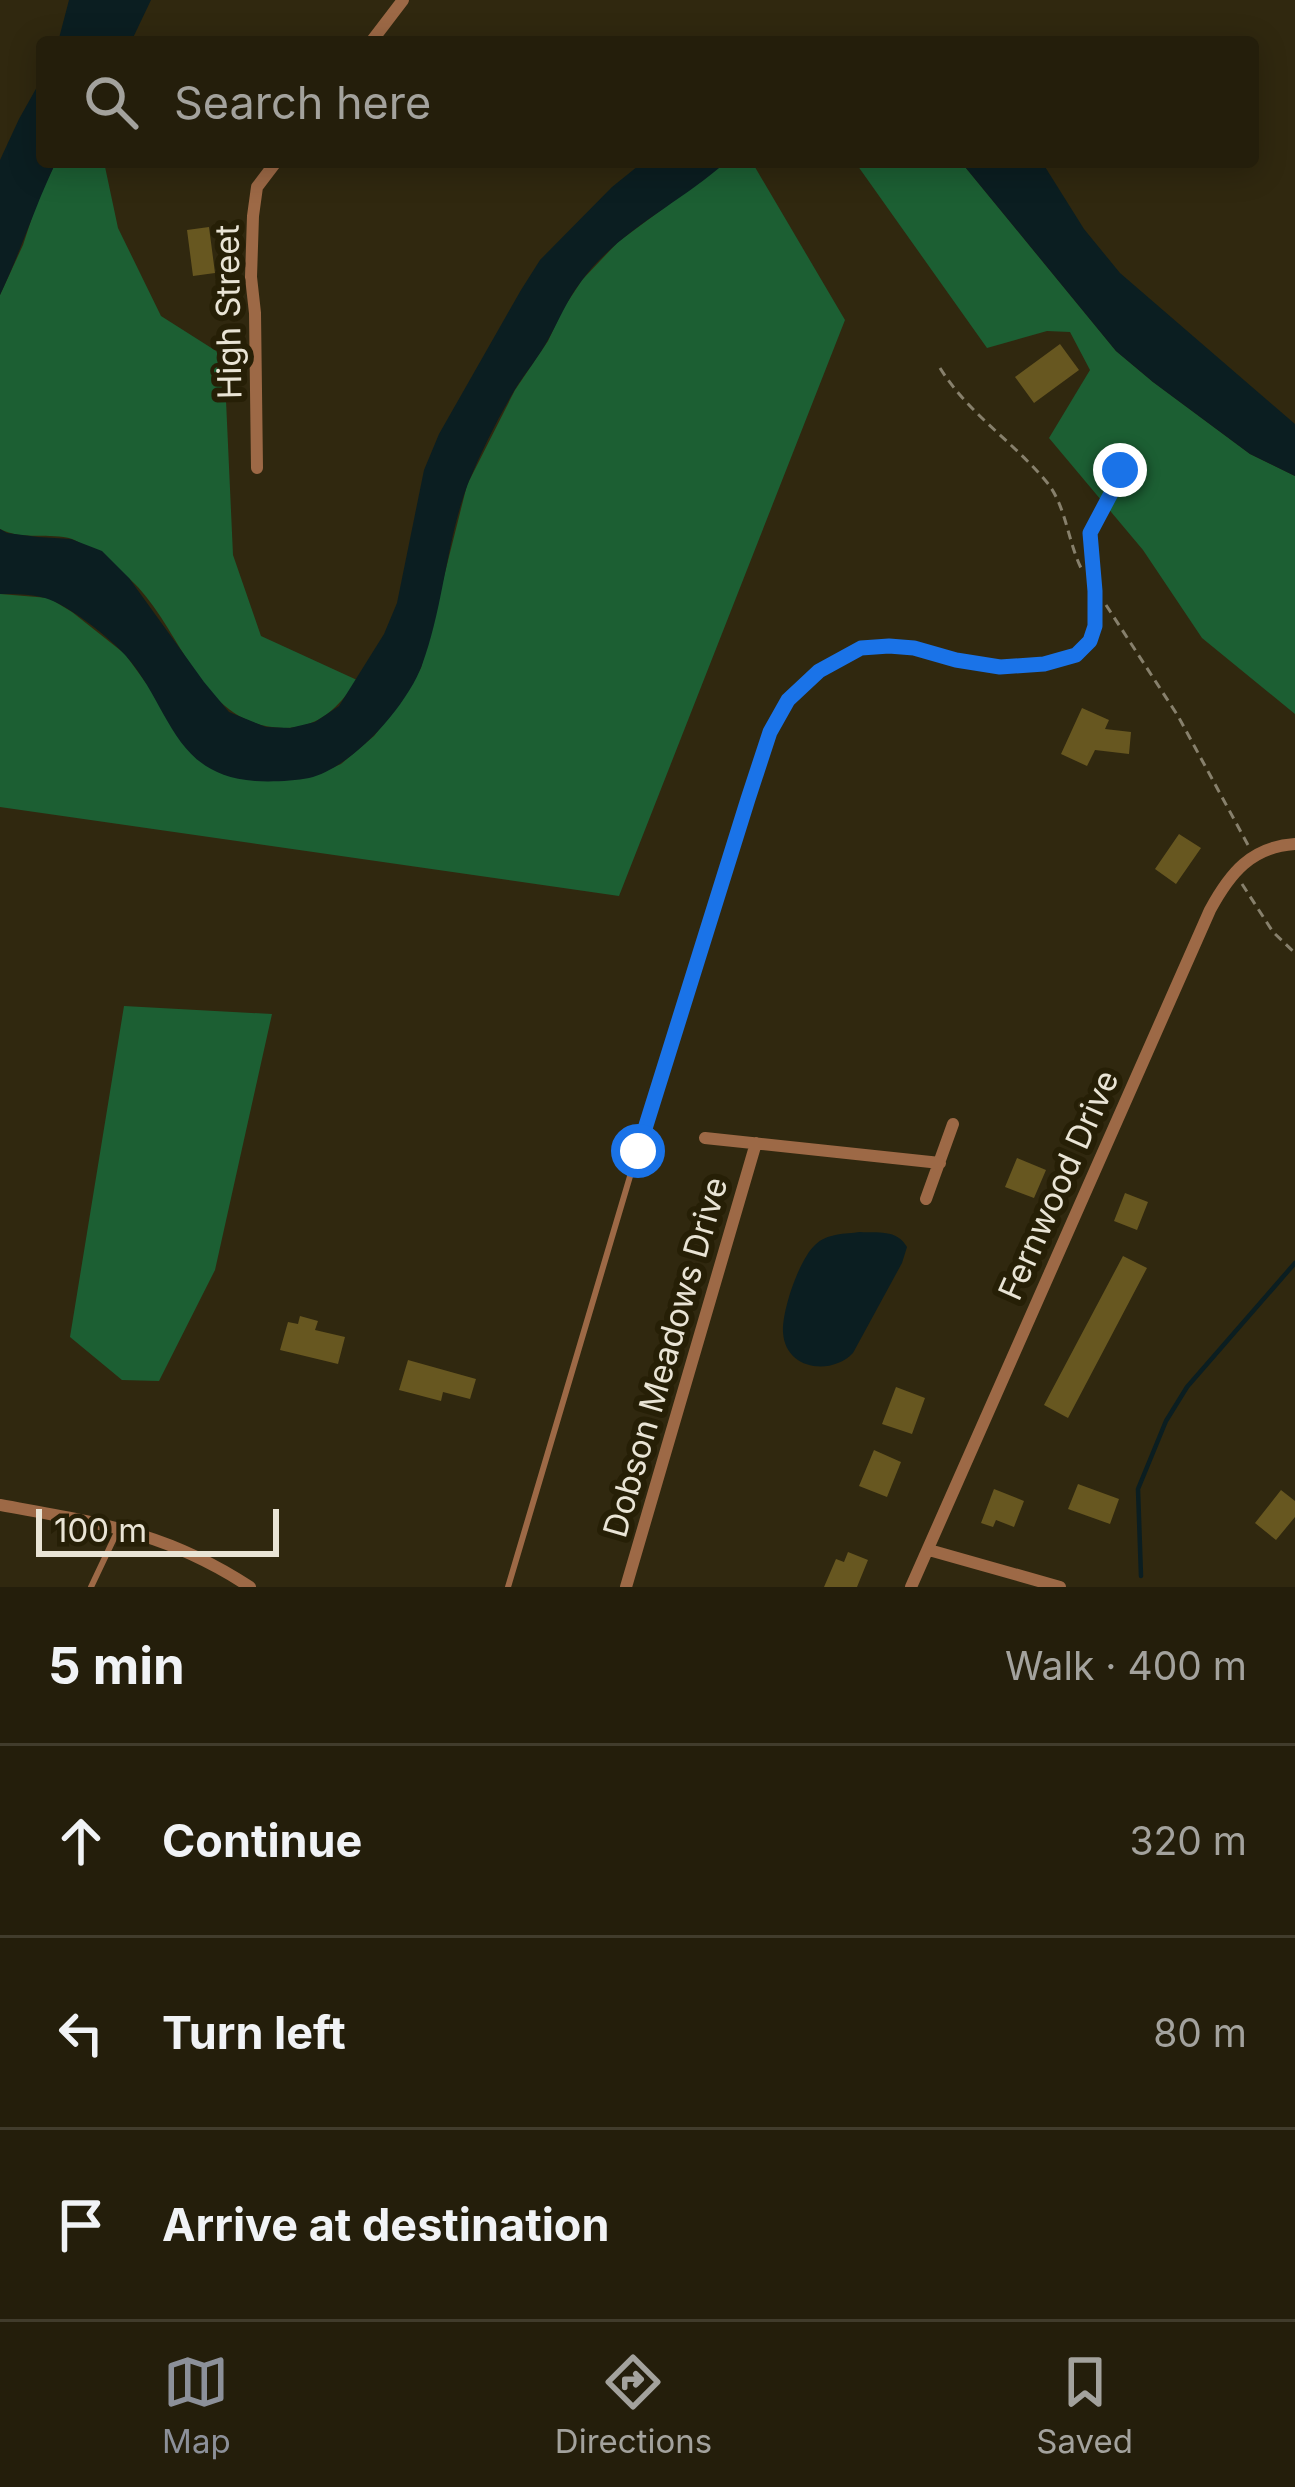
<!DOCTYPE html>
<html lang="en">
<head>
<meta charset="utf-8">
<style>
  :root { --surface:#241e0b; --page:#302b19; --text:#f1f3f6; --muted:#a3a29d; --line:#413c2c; --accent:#8c9099 }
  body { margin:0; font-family:Inter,sans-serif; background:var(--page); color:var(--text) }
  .scale { position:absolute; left:36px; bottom:30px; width:243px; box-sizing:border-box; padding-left:12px; border:6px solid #e9e4d5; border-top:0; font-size:33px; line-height:42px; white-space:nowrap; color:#e9e4d5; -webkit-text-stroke:9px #261f06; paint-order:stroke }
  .stop { position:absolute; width:36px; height:36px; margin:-27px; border:9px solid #1a73e8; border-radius:50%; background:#fff }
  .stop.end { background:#1a73e8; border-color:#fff; box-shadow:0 3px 12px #0008 }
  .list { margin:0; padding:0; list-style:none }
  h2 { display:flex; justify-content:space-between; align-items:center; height:156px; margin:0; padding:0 48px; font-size:51px }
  h2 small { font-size:39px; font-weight:400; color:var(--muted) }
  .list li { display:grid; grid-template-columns:78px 1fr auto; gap:36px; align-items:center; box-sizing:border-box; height:192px; padding:0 48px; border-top:3px solid var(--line) }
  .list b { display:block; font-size:45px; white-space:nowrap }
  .list em { font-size:39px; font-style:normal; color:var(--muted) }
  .icon { flex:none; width:66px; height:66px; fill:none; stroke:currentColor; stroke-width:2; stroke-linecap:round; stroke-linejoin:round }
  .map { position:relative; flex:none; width:1295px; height:1587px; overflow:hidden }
  .search { position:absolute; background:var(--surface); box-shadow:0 6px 30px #0003; left:36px; right:36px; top:36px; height:132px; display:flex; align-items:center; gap:30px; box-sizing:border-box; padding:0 42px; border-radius:12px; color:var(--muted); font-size:45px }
  .sheet { height:732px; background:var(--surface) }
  nav { display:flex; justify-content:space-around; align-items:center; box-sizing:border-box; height:168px; border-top:3px solid var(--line); background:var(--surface); font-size:33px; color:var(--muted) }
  nav a { display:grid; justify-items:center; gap:6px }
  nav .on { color:var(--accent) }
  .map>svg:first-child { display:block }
  .green { fill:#1c5f33 }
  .water { fill:#0b1e21 }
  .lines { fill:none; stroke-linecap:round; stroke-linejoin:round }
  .stream { stroke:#0b1e21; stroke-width:4.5 }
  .building { fill:#675720 }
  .path { stroke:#87806c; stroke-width:3; stroke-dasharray:9 6; stroke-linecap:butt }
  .service { stroke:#9d6946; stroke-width:6 }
  .minor { stroke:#9d6946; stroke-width:12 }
  .route { stroke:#1a73e8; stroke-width:15 }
  .labels { text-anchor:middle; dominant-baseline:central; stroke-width:12; stroke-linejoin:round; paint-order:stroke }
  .street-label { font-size:33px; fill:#e9e4d5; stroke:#261f06 }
</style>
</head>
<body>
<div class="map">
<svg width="1295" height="1587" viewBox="0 0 1295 1587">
  <rect width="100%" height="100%" fill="#30280f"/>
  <!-- green -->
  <path class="green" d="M56,162h48l14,66 43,88 63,40 9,199 28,81 96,44c-18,27 -38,48 -73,48 -87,-1 -103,-108 -159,-153 -12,-10 -39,-30 -53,-36 -22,-7 -49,2 -72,-10v-234l23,-50 15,-46z
    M726,162h26l93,158 -226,576 -619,-89v-213l49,4 23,14 53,42 21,29 165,94 30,-13 33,-28 26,-33 21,-35 46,-183 48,-95 33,-49 15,-32 19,-29 36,-38z
    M855,162h106l155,189 37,31 97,72 45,22v238l-93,-76 -59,-88 -94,-112 41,-68 -20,-38 -23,-1 -60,17z
    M124,1006l148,8 -57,256 -56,111 -37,-1 -52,-43z"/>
  <!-- water -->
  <path class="water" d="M69,0h82l-20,42h-73z
    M42,78v84h14c-21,44 -35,89 -56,133v-135l19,-41z
    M643,162h83c-47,42 -109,69 -146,121 -13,17 -21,37 -31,55 -10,19 -24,35 -35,53 -17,29 -32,59 -45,90 -23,59 -25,125 -47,184 -15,41 -70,103 -113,113 -15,3 -38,4 -54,3 -83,-6 -84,-74 -129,-125 -16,-18 -59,-52 -81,-58 -14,-4 -30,-4 -45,-4v-65l7,4 31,4 33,2 31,12 27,27 75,104 25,30 37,15 24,1 25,-6 24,-16 45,-72 13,-31 27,-133 15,-36 82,-144 19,-30 72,-73z
    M961,162h81l42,67 36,44 175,151v52l-45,-22 -97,-72 -37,-31z
    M860,1232c17,1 37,-3 47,15l-5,16 -49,90c-22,23 -68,17 -70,-21 -1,-22 16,-72 32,-87 12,-12 30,-11 45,-13z"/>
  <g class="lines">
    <!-- stream -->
    <path class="stream" d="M1141,1576l-3,-87 28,-68 21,-34 108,-124"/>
  </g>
  <!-- building -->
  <path class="building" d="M209,227l6,46 -22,3 -6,-46z
    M1060,344l19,26 -45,33 -19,-26z
    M1082,708l27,12 -4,9 26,3 -2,22 -34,-4 -8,16 -26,-12z
    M1179,834l22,14 -25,36 -21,-15z
    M1017,1158l29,12 -12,28 -29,-11z
    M1125,1193l23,9 -11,28 -23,-9z
    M1123,1256l24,12 -79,150 -24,-13z
    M300,1316l18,5 -3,9 30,7 -7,27 -58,-14 8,-28 10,2z
    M408,1360l68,19 -6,20 -27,-7 -2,9 -42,-11z
    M896,1387l29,11 -13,36 -30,-10z
    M874,1450l27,12 -14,35 -28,-11z
    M1078,1484l41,15 -9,25 -42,-15z
    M994,1489l30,12 -10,26 -18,-7 -3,7 -12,-4z
    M1281,1490l14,11v16l-19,23 -21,-17z
    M848,1552l20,8 -11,27h-33l12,-28 8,3z"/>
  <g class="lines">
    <!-- path -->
    <path class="path" d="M940,368c28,45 71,72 105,112 21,24 22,59 36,88
      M1106,605l72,111 70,129
      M1242,884l31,48 22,21"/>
    <!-- service -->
    <path class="service" d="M91,1587l27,-57
      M508,1587l164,-552 42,-122 34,-114 30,-84 10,-15 31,-29 42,-23 27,-2 26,2 42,12 44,7 44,-3 32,-9 14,-14 5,-15v-35l-5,-58 26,-49 4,-14 -1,-14"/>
    <!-- minor -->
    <path class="minor" d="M371,42l32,-42
      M257,468l-2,-155 -4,-36 2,-61 4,-29 19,-25
      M705,1138l235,25
      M926,1199l27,-75
      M0,1505c97,18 165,26 250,82
      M929,1550l131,37
      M626,1587l130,-444
      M911,1587l299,-677c20,-37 41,-63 85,-66"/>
  </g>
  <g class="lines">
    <!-- route -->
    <path class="route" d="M638,1151l110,-352 22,-67 18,-32 31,-29 42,-23 28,-2 25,2 42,12 44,7 44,-3 32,-9 14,-14 5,-15v-35l-5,-58 26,-49 4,-14"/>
  </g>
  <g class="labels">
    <!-- street labels -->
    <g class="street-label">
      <text transform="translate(228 312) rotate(-91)">High Street</text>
      <text transform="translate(1058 1185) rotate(-66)">Fernwood Drive</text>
      <text transform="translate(665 1357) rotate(-74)">Dobson Meadows Drive</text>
    </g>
  </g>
</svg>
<div class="scale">100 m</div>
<div class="stop" style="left:638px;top:1151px"></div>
<div class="stop end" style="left:1120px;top:470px"></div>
<div class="search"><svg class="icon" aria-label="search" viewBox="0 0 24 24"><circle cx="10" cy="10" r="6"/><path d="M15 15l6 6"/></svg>Search here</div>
</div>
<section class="sheet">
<h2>5 min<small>Walk · 400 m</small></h2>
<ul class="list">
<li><svg class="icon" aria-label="ahead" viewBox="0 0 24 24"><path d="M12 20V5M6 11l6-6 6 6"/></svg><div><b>Continue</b></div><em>320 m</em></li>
<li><svg class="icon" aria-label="left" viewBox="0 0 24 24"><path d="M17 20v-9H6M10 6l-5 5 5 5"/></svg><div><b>Turn left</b></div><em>80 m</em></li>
<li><svg class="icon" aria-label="arrive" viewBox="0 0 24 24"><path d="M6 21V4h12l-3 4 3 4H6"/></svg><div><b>Arrive at destination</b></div></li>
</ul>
</section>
<nav>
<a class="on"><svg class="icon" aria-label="map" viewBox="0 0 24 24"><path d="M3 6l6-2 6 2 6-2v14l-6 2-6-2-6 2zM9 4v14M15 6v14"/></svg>Map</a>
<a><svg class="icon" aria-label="directions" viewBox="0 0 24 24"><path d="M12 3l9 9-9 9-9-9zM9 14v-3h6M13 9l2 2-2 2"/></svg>Directions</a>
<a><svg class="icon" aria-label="saved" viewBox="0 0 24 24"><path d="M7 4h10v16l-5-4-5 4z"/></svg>Saved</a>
</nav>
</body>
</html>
